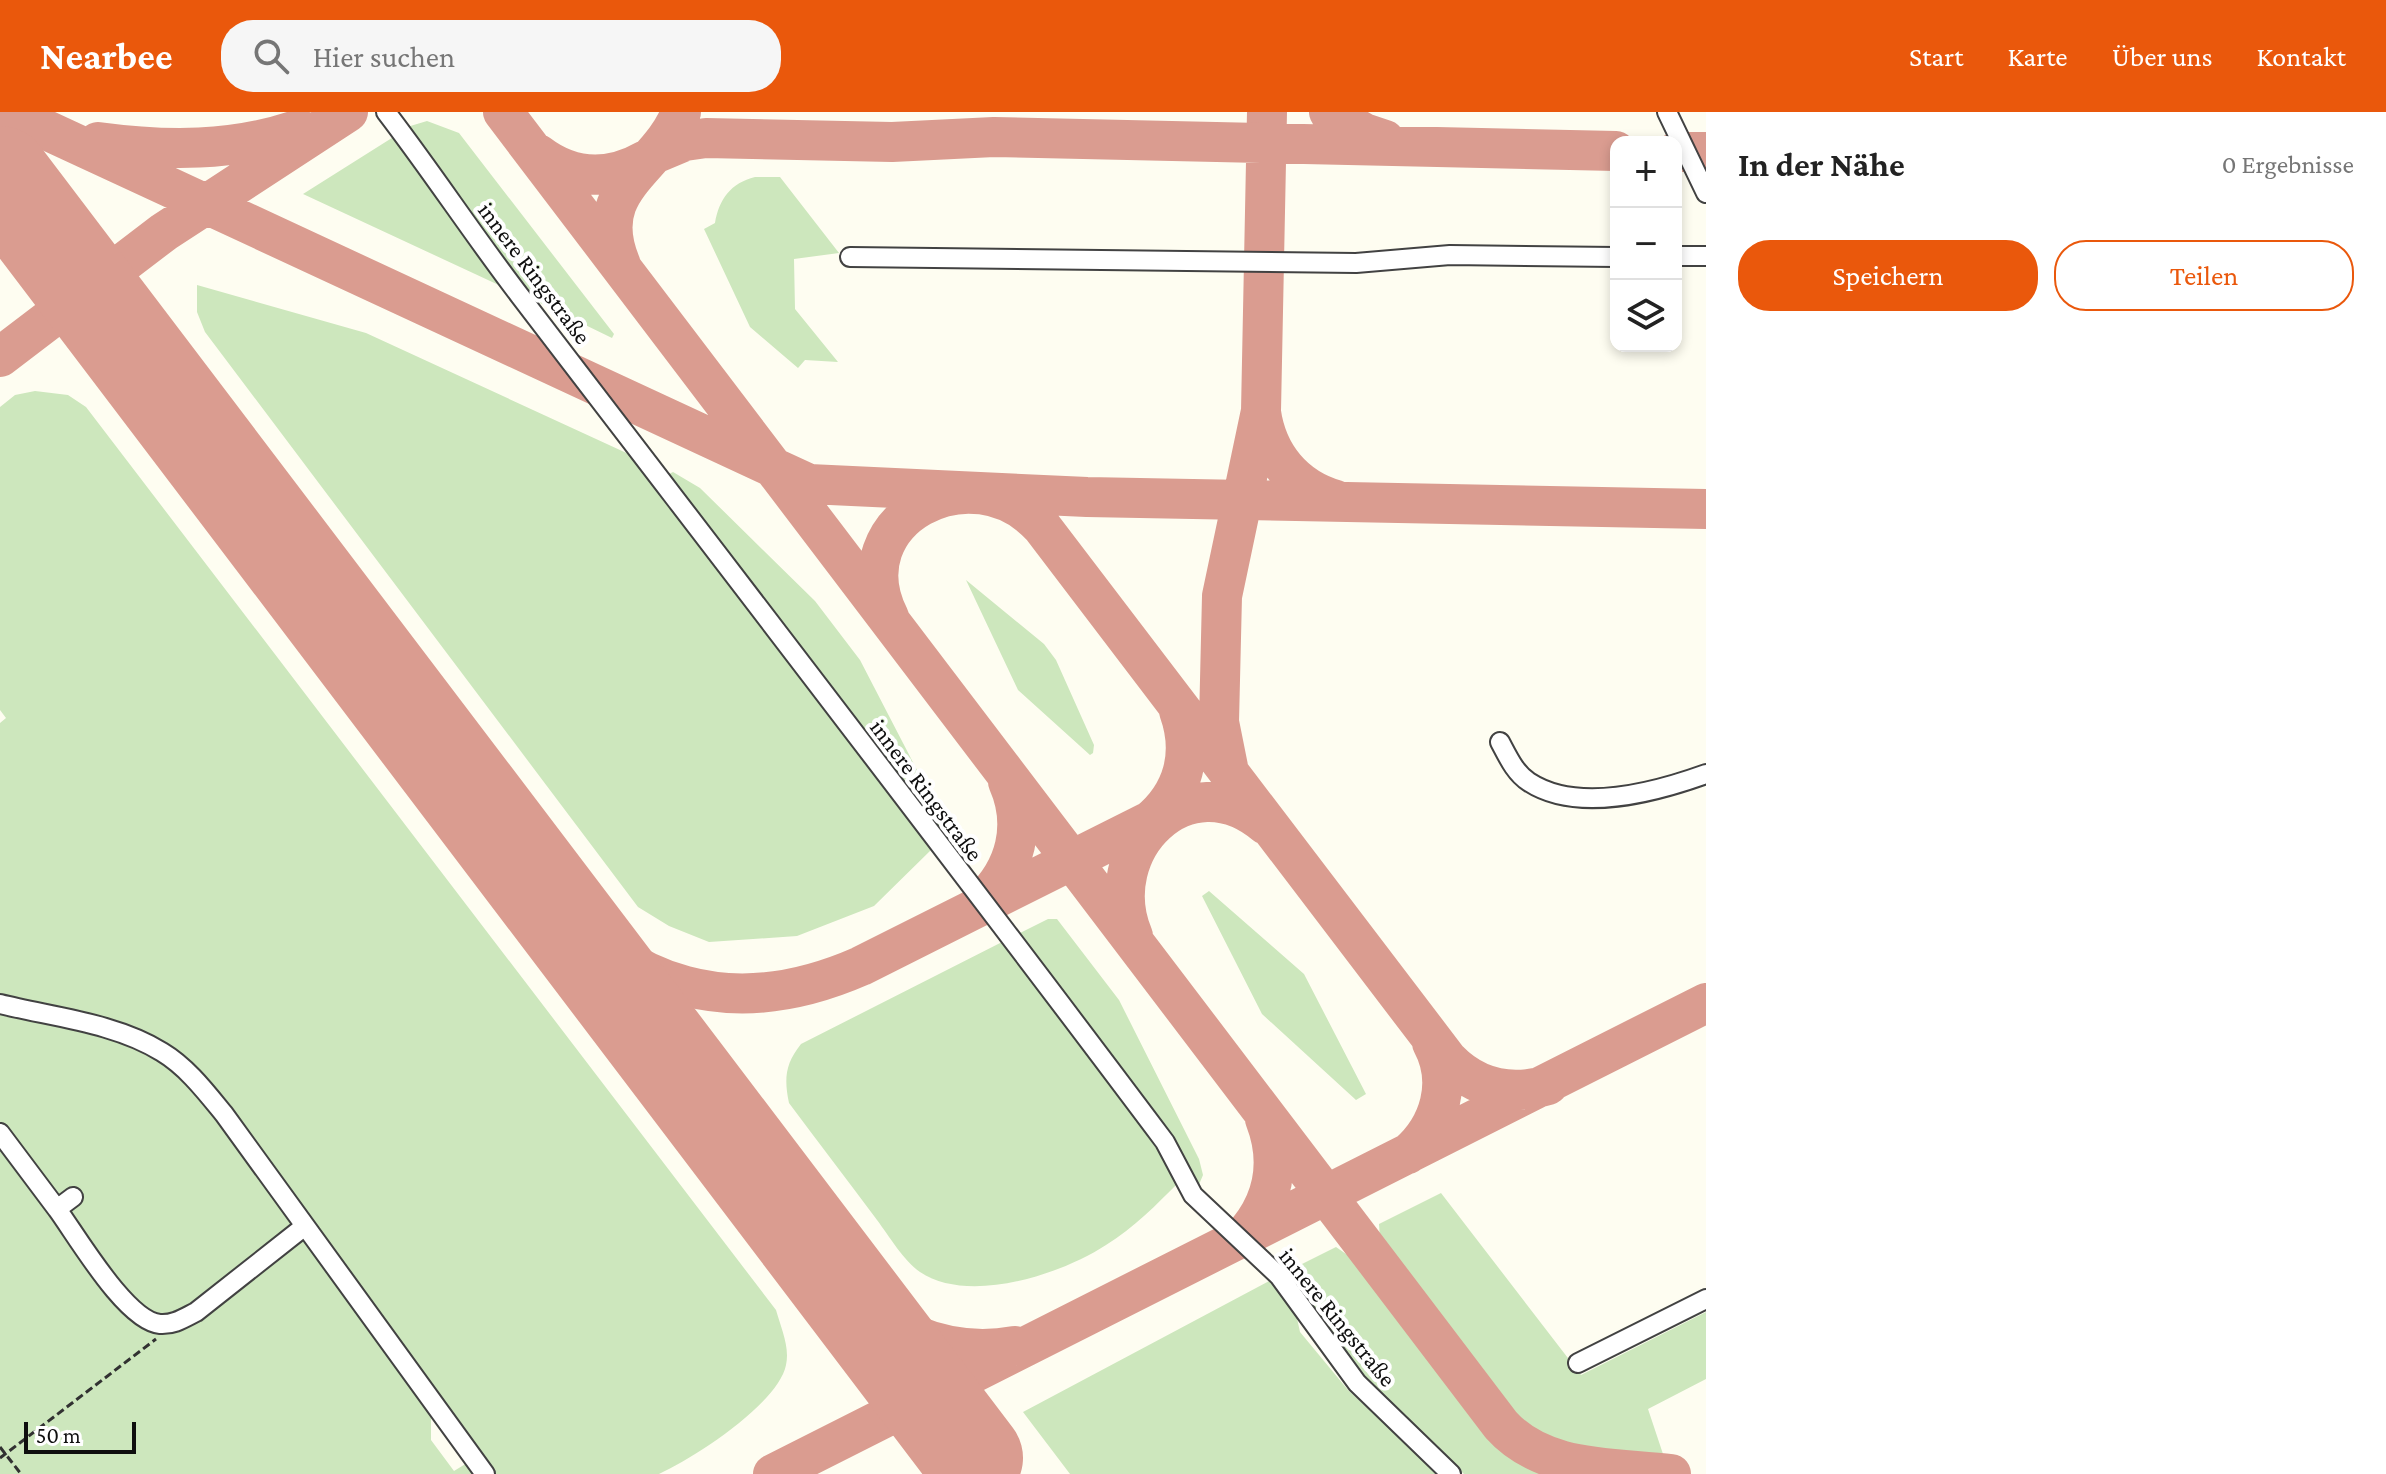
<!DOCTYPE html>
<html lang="de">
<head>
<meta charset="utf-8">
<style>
  :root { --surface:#fff; --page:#f6f6f6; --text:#222; --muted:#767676; --line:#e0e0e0; --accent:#ea580c }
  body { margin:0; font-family:"Crimson Pro",serif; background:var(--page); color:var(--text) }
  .controls { position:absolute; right:24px; top:24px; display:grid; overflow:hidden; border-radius:16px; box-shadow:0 4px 12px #0003 }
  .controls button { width:72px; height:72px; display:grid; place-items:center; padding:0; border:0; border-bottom:2px solid var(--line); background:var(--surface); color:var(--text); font:40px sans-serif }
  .scale { position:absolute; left:24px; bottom:20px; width:112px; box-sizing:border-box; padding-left:8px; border:4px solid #0f0f0f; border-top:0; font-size:22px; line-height:28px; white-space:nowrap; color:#0f0f0f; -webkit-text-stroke:6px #fff; paint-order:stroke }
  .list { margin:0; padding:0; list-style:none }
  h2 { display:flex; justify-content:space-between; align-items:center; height:104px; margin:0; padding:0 32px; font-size:34px }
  h2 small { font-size:26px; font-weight:400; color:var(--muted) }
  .actions { display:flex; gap:16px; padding:24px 32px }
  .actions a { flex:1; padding:18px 0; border:2px solid var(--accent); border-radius:32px; text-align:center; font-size:28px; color:var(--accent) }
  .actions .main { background:var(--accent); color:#fff }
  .icon { flex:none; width:44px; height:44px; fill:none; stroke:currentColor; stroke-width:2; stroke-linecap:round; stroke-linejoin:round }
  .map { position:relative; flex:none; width:1706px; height:1362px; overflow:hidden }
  header { display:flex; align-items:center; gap:48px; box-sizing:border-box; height:112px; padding:0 40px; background:var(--accent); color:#fff }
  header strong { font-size:38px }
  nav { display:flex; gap:44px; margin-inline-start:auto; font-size:28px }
  .search { width:560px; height:72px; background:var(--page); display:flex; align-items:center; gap:20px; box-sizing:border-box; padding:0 28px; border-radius:32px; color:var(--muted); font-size:30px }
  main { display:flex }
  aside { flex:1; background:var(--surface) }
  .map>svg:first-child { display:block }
  .green { fill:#cde7bd }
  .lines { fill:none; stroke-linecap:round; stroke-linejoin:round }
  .taxiway { stroke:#da9c90; stroke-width:40 }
  .runway { stroke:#da9c90; stroke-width:100 }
  .minor-casing { stroke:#424242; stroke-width:22 }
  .path { stroke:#313131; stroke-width:3; stroke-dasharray:8 4; stroke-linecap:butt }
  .minor { stroke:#fff; stroke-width:18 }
  .labels { text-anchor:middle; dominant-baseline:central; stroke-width:8; stroke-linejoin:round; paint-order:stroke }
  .street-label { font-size:24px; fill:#0f0f0f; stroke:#fff }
</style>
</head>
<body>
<header>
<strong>Nearbee</strong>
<div class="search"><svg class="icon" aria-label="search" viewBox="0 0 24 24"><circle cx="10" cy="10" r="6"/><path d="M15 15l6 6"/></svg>Hier suchen</div>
<nav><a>Start</a><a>Karte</a><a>Über uns</a><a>Kontakt</a></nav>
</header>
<main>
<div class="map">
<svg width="1706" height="1362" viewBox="0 0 1706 1362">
  <rect width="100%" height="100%" fill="#fefdf1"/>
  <!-- green -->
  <path class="green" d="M427,9l32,12 155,201 -2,4 -76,-37 -129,-174z
    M395,24l108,151 -200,-93z
    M755,65h25l59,76 -45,6 1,50 43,53 -33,-2 -7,8 -48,-41 -46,-98 11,-6c4,-24 16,-40 40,-46z
    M197,173l169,48 267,123 298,394 -57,56 -77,30 -88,6 -40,-16 -31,-19 -433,-575 -8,-20z
    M35,279l33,4 18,12 690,903c5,18 14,37 10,55 -8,39 -92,93 -127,109h-163l-291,-398 -33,-28 -172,-51v-274l6,-5 -6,-8v-303l15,-12z
    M673,360l27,16 115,113 45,59 86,166 -4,11 -273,-363z
    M966,468l78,64 12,16 38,85 -1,8 -3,2 -72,-65z
    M1209,779l95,83 62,120 -10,6 -94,-86 -60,-118z
    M1048,807h9l62,81 80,159 4,16 -5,12 -20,-29v-13l-160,-211z
    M1006,828l174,241c-23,23 -46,47 -74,64 -44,29 -137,60 -186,27 -16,-11 -31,-36 -43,-52 -29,-39 -59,-78 -88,-117 -5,-24 -4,-39 12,-59z
    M0,900c75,18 133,23 193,75l238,325v28l23,31 13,-8 9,11h-476v-333l58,57 -58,-76z
    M1441,1081l140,182 125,-63v67l-58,30 16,48c-38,-4 -88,-2 -121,-19 -30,-16 -147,-166 -163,-199l-1,-15z
    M1336,1135l20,14 19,22 128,165 43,24 16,2h-98l-101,-97 -79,-104z
    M1273,1167l22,30 5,23 48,58 90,84h-368l-47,-62z"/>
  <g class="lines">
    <!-- taxiway -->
    <path class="taxiway" d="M503,0l998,1313c42,47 111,42 170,49
      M1329,0l35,21 21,7
      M14,3l795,369 278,13 619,12
      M98,30c67,9 136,10 201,-13
      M1676,40h30
      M538,42c34,26 71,27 108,6
      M654,42l31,-13 21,-3 186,4 102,-5 622,14
      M621,153c-33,-78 38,-95 60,-153
      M0,245l164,-125 184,-120
      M1261,300c6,43 33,76 75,88
      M889,505c-49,-97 83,-168 153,-90l406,533c28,29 62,36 100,25
      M1228,655l-9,-45 3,-126 39,-185 6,-299
      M1149,710c35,-29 45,-69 30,-111
      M539,773c90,104 192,138 322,81l309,-155
      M982,789c34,-32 45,-76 26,-119
      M1133,824c-36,-86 54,-178 133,-111
      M1408,1042c32,-28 45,-72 24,-111
      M1241,1127c33,-35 41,-76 24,-120
      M832,1160c44,55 111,87 183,74
      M773,1362l933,-471"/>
    <!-- runway -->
    <path class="runway" d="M0,64l973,1282"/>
    <!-- minor casing -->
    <g class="minor-casing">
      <path id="minor" d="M386,0c46,60 88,124 134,184 215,281 432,562 645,846l28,53 86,81 78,107 94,91
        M1667,0l39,81
        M1676,144h30
        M850,145l506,6 94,-8 166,2
        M1500,630c8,15 15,31 29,40 49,32 127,10 177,-8
        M0,892c52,13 116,19 162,48 25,15 44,40 62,62l261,360
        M0,1021l57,76 16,-12
        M57,1097c20,27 69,112 103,115 14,1 24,-6 36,-12l109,-86
        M1578,1251l128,-64"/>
    </g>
    <!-- path -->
    <path class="path" d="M0,1335l21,27
      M0,1346l156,-119"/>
    <!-- minor -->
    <use href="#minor" class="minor"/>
  </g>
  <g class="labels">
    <!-- street labels -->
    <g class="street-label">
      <text transform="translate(535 161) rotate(53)">innere Ringstraße</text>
      <text transform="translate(927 678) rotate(53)">innere Ringstraße</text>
      <text transform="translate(1338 1205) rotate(51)">innere Ringstraße</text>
    </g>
  </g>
</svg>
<div class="controls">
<button>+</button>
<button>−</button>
<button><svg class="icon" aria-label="layers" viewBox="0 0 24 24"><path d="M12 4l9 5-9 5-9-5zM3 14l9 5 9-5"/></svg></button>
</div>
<div class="scale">50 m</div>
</div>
<aside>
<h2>In der Nähe<small>0 Ergebnisse</small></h2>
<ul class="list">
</ul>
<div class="actions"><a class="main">Speichern</a><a>Teilen</a></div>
</aside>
</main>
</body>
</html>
